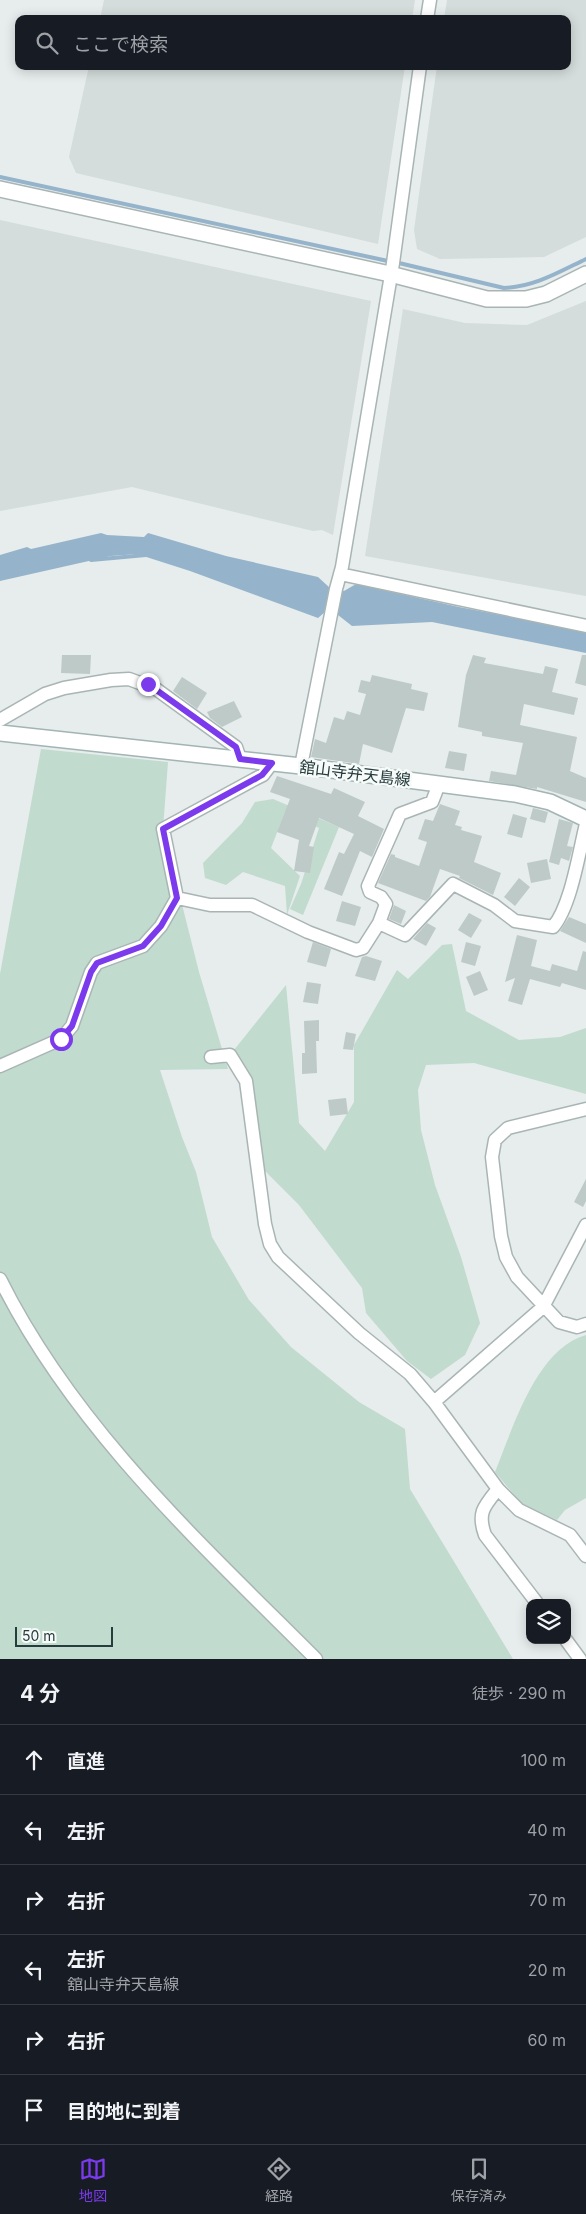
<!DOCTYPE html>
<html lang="ja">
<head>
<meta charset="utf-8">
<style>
  :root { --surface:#171b24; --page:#20242c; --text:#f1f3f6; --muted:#9ea1a6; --line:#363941; --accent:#7c3aed }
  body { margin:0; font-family:Inter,"Noto Sans JP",sans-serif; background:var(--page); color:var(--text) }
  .controls { position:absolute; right:15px; bottom:15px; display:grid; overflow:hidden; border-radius:10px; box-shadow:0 2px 12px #0003 }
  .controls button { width:45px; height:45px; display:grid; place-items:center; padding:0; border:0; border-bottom:1px solid var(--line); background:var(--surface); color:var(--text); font:25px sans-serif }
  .scale { position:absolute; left:15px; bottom:12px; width:98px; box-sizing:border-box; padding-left:5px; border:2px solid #273d3d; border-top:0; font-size:14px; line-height:18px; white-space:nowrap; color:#273d3d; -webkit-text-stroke:4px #f6faf9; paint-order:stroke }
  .stop { position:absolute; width:15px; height:15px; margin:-11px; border:4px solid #7c3aed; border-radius:50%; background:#fff }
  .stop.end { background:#7c3aed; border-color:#fff; box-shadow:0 1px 5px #0008 }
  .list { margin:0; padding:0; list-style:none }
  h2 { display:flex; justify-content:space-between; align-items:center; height:65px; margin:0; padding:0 20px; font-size:21px }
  h2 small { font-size:16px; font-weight:400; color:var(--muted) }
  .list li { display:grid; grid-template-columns:32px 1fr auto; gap:15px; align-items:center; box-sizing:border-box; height:70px; padding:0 20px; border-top:1px solid var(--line) }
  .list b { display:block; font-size:19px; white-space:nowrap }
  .list p { margin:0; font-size:16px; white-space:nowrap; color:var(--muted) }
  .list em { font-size:16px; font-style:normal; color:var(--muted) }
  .icon { flex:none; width:28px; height:28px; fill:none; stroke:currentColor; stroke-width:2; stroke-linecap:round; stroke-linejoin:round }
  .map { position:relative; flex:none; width:586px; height:1659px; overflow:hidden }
  .search { position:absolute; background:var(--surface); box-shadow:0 2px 12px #0003; left:15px; right:15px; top:15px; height:55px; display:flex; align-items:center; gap:12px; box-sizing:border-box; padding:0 18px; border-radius:10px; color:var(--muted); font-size:19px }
  .sheet { height:485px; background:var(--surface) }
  nav { display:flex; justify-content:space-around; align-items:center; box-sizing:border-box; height:70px; border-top:1px solid var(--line); background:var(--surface); font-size:14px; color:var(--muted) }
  nav a { display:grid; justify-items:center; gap:2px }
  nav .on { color:var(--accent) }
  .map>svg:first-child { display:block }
  .built { fill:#d4dddb }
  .green { fill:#c1dbcf }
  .water { fill:#95b4cb }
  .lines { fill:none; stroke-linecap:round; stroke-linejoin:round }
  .stream { stroke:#95b4cb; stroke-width:4 }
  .building { fill:#becac8 }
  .minor-casing { stroke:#a9b5b4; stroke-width:15 }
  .tertiary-casing { stroke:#a9b5b4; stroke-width:18 }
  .secondary-casing { stroke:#a2b4b3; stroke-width:18 }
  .minor { stroke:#fff; stroke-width:12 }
  .tertiary { stroke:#fff; stroke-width:15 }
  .secondary { stroke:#fff; stroke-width:15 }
  .route { stroke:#7c3aed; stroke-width:6 }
  .labels { text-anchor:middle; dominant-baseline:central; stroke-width:5; stroke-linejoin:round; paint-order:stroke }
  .street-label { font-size:16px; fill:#273d3d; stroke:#f6faf9 }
</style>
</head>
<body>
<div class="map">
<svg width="586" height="1659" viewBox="0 0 586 1659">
  <rect width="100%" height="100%" fill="#e6edec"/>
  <!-- built -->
  <path class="built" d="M104,0h311l-3,19h-312z
    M447,0h139v237l-42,20 -104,2 -23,-10 -3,-19 23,-164h130v-47h-123z
    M89,66h316l-27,178 -302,-71 -7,-16z
    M0,220l371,81 -38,234 -11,-5 -9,1 -181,-44 -132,24z
    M586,301v295l-221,-40 38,-247 62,14 62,2z"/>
  <!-- green -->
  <path class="green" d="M41,749l127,13 -5,67 36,143 29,97 -68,1 22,67 14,35 16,65 37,63 42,47 68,55 46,27 5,60 103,170h-513v-685z
    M273,799l66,28 -36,88 -13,-6 11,-25 18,-56 -34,-16 -14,36 29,28 -13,39 -2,-29 -42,-14 -17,13 -21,-7 -2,-15 39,-40 13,-21z
    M452,944l14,67 53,29 41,-3 26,-9v66l-112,-31 -48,2 -8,25 3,40 14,55 26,72 19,66 -15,32 -34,24 -24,-18 -41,-48 -4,-25 -63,-83 -37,-37 -6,-54 -26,-59 56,-70 13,138 26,28 29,-49v-57l43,-75 11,9 34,-34z
    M586,1335v163l-21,12 -8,10 -36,-17 -26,-31c18,-44 41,-123 91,-137z"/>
  <!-- water -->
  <path class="water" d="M101,533l6,2 37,2 4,-4 78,23 92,21 12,11 14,3 12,-7 103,23 127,24v22l-154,-31 -80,4 -14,-11 -13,-3 -7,6 -128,-47 -53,-17 -26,2 -111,25v-26l27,-8 4,2z"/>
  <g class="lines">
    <!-- stream -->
    <path class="stream" d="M0,177l388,84
      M399,263l105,25c30,-1 55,-16 82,-29
      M91,560l55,-5"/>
  </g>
  <!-- building -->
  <path class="building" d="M62,655h29l-1,19 -29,-1z
    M473,655l13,3 -2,5 59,11 2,-8 13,3 -6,23 26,6 -4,17 -50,-11 -4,21 57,12 -7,34 16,7v24l-49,-15v2l-48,-8 2,-10 25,4 7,-32 -41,-7v-4l-24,-5 8,-52z
    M582,655h4v31l-11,-3z
    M372,675l40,9 -1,5 17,4 -4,18 -18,-3 -14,45 -29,-9 -4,20 -48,-7 4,-18 11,4 8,-26 10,3 3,-9 13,4 6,-21 -8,-2 3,-12 9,2z
    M182,677l25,16 -10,16 -24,-18z
    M234,701l8,16 -20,10 -12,-9 -3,-6z
    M449,751l18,3 -3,17 -19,-3z
    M277,776l54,18 3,-6 31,14 -7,14 26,13 -12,28 -12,-6 -18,45 -18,-7 15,-37 5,2 10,-20 -35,-16 -10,28 5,1 -4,26 -16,-2 5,-31 -22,-8 13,-33 -20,-7z
    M440,804l20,7 -5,14 7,2 -1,3 21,6 -8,26 27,11 -8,22 -34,-17 1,-2 -20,-7 -10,28 -4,4 -48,-18 13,-29 4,1v2l24,9 8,-24 -9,-3 7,-20 8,2z
    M533,808l15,4 -3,11 -15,-4z
    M513,814l14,4 -5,20 -15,-4z
    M559,819l14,4 -6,23 6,1 -4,14 -8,-3 -2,7 -10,-3z
    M547,859l4,20 -20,4 -4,-20z
    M519,878l11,9 -15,19 -11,-9z
    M342,901l19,6 -6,19 -19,-5z
    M394,905l12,6 -5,13 -12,-5z
    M469,913l13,7 -11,18 -13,-8z
    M569,917l17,7v19l-26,-12z
    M427,923l9,5 -10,18 -13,-7z
    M517,935l20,5 -6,26 19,5 2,-7 25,7 6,-20 3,1v38l-24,-7 -2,4 -30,-8 -8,26 -14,-4 7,-23 -10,4z
    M313,942l18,7 -5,18 -19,-5z
    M466,942l15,4 -6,20 -14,-4z
    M366,956l16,5 -7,20 -20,-5 7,-19z
    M480,971l8,19 -14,6 -8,-19z
    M307,982l14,2 -3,20 -15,-2z
    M319,1020v21h-3l1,32 -15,1v-21h3l-1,-32z
    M346,1032l10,2 -3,16 -10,-1z
    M346,1098l2,16 -18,2 -2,-16z
    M586,1179v22l-3,6 -9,-5z"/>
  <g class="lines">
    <!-- minor casing -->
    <g class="minor-casing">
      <path id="minor" d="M427,19l3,-19
        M340,574l246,52
        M0,720l45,-26 19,-6 47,-8 18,-1 27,10 80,58 4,12
        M301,766l35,-177 6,-22 51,-304 27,-197
        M177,898l-14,-69 92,-50 8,-4 9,-12
        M379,923l26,12 48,-51 41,21 21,16 38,6c18,-21 26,-75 33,-103
        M211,1057l19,-2 16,26 19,143 5,20 8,13 81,76 51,41 24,28 64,87 21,21 51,25 16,21
        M0,1066l61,-27 11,-13 19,-54 6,-9 46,-17 18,-20 16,-28 33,7h42l56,27 48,18 7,-2 16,-25 7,-19 -5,-7 -11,-5 -2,-6 32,-72 32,-12 7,-18
        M586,1109l-78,19 -13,12 -3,17 9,79 5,21 11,20 42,45 18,5 9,-3
        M0,1279c74,149 200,264 316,380
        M434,1402l109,-95 43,-82
        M498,1489c-14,17 -21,24 -13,46l52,68
        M566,1640l14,19"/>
    </g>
    <!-- tertiary casing -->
    <g class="tertiary-casing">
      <path id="tertiary" d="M0,189l390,85 97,25h39l20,-5 40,-20"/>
    </g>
    <!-- secondary casing -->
    <g class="secondary-casing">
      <path id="secondary" d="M0,733l301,33 214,28 35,8 36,17"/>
    </g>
    <!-- minor -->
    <use href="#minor" class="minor"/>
    <!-- tertiary -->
    <use href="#tertiary" class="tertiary"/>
    <!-- secondary -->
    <use href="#secondary" class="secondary"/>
  </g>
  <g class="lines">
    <!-- route -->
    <path class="route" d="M61,1039l11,-13 19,-54 6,-9 46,-17 18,-20 16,-28 -14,-69 92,-50 7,-4 10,-12 -32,-4 -4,-12 -88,-63"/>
  </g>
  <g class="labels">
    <!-- street labels -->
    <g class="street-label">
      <text transform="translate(355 773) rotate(7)">舘山寺弁天島線</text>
    </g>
  </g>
</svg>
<div class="controls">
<button><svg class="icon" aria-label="layers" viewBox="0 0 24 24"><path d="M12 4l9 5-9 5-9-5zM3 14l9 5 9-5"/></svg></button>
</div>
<div class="scale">50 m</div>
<div class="stop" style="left:61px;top:1039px"></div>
<div class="stop end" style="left:148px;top:684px"></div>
<div class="search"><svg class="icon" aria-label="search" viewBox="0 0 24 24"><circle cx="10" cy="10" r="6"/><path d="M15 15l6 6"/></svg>ここで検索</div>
</div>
<section class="sheet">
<h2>4 分<small>徒歩 · 290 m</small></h2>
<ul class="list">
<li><svg class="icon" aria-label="ahead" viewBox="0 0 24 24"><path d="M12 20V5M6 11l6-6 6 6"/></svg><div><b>直進</b></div><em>100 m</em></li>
<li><svg class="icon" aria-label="left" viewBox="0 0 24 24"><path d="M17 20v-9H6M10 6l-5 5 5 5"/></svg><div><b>左折</b></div><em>40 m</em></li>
<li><svg class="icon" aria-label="right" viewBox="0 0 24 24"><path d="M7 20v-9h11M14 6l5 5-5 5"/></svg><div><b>右折</b></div><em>70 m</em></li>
<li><svg class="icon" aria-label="left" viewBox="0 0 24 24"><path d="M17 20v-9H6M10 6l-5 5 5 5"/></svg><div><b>左折</b><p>舘山寺弁天島線</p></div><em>20 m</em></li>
<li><svg class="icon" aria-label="right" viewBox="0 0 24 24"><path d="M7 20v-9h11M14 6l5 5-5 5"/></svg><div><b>右折</b></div><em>60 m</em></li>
<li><svg class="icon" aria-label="arrive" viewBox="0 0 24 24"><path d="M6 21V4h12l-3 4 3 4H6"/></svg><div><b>目的地に到着</b></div></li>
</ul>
</section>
<nav>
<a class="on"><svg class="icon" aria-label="map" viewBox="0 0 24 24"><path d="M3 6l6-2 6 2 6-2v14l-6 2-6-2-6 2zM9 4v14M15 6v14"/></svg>地図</a>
<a><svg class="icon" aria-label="directions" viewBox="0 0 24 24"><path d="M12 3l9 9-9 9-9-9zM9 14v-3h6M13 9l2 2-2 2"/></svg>経路</a>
<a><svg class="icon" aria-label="saved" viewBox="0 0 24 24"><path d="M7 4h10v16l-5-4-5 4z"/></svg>保存済み</a>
</nav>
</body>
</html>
